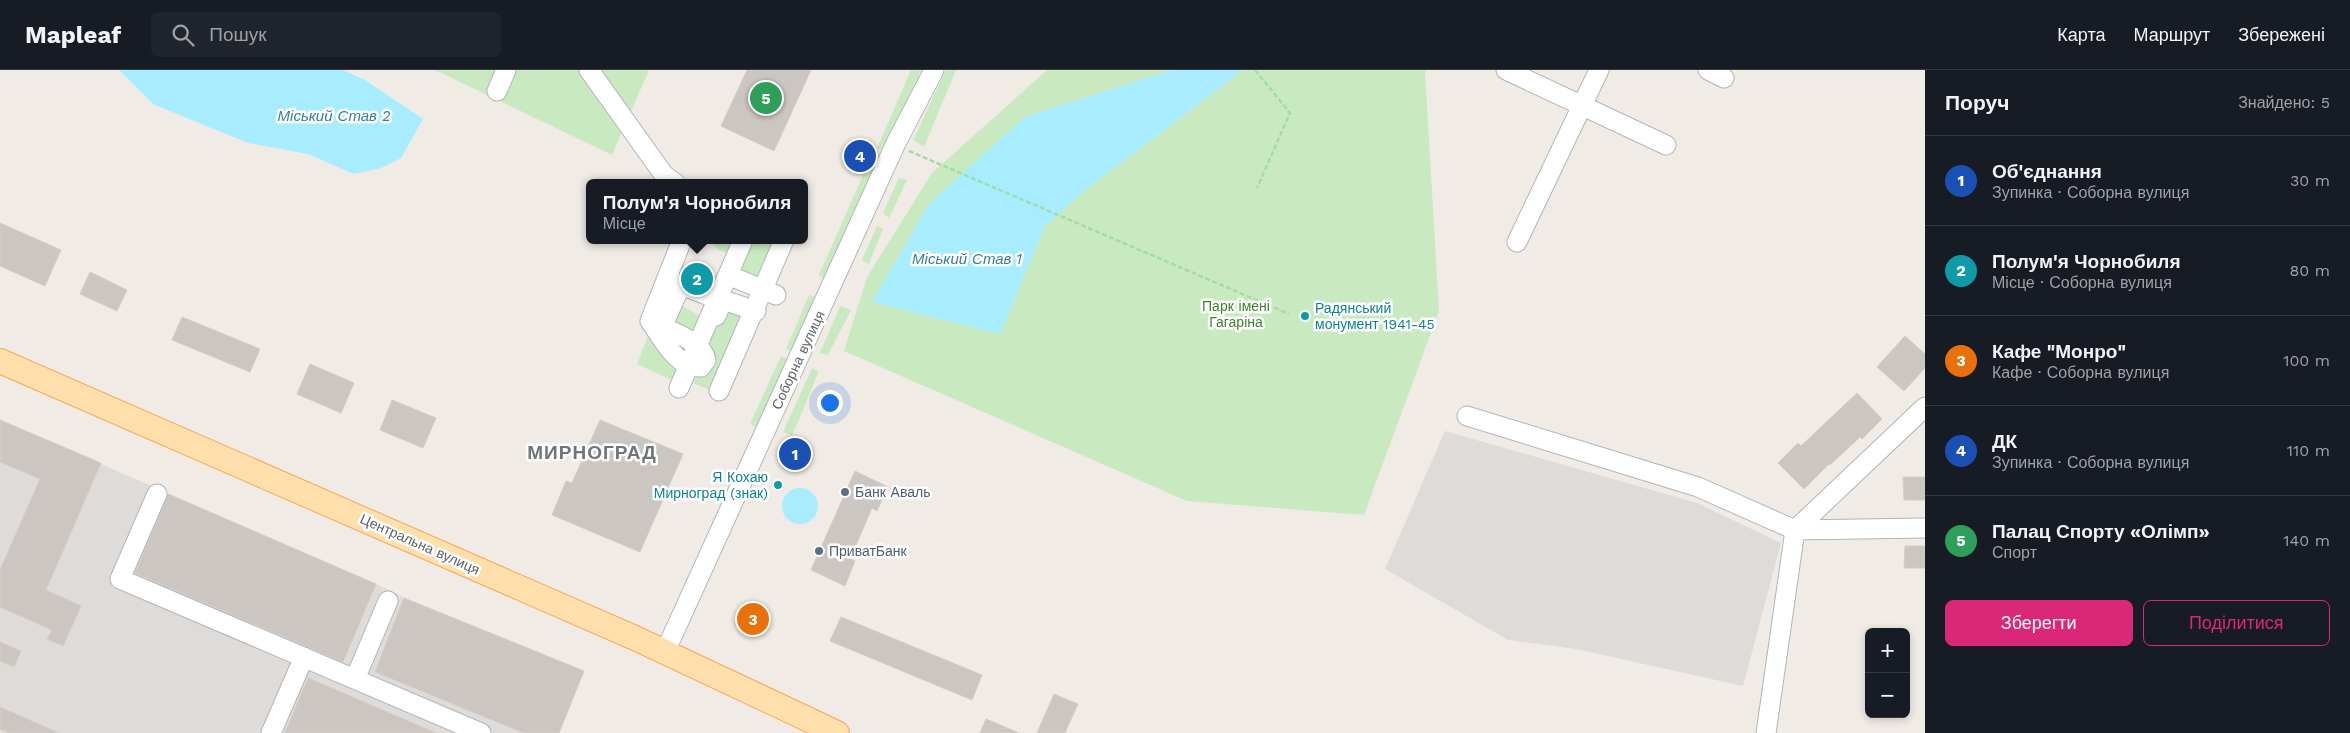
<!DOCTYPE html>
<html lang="uk">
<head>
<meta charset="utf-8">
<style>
  :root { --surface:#171b24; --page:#20242c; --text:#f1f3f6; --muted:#9ea1a6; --line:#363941; --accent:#db2777 }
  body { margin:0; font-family:"Work Sans",sans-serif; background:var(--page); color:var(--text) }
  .controls { position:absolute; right:15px; bottom:15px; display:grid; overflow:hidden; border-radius:8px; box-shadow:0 2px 8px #0003 }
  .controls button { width:45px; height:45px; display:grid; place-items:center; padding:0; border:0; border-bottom:1px solid var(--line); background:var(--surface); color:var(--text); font:25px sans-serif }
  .you { position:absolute; left:829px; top:332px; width:18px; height:18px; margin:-12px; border:4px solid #fff; border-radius:50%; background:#1a73e8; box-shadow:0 0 0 8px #1a73e833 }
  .badge { display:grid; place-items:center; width:32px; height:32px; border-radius:50%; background:var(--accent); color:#fff; font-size:16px; font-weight:700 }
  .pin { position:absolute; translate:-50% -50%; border:2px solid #fff; box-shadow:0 1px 5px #0006 }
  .popup { position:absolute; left:586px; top:109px; width:222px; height:65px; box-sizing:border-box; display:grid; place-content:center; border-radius:8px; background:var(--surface); filter:drop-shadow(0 1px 4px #0005); font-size:16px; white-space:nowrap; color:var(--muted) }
  .popup b { font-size:19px; color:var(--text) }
  .popup::after { content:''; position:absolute; left:50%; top:100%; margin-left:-10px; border:10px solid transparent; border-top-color:var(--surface) }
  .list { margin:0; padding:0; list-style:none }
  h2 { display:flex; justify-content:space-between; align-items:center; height:65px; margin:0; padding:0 20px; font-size:21px }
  h2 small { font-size:16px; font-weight:400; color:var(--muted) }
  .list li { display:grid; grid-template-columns:32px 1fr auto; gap:15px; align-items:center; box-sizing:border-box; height:90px; padding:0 20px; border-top:1px solid var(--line) }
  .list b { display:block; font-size:19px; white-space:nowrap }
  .list p { margin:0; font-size:16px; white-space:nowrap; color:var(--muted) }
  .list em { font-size:16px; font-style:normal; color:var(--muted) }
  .actions { display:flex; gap:10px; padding:15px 20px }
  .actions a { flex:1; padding:11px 0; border:1px solid var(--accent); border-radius:8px; text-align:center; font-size:18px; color:var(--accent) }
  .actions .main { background:var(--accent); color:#fff }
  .icon { flex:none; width:28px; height:28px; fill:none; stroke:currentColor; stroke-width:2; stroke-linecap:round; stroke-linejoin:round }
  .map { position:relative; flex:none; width:1925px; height:663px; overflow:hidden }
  header { display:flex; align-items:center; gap:30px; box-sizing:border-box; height:70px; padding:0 25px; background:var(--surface); border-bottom:1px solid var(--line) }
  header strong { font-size:24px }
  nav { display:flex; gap:28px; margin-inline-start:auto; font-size:18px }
  .search { width:350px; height:45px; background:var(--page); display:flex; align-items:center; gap:12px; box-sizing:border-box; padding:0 18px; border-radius:8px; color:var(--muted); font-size:19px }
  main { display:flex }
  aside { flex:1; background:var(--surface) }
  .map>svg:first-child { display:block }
  .industrial { fill:#dfdbd8 }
  .green { fill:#c9eac0 }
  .water { fill:#a7ecff }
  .building { fill:#ccc6c2; stroke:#d6ccc3 }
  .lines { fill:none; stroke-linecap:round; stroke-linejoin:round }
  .minor-casing { stroke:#b1b5b9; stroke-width:21 }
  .major-casing { stroke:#fca753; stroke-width:26 }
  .path { stroke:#a2dda4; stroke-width:2.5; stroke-dasharray:5 2.5; stroke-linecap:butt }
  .minor { stroke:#fff; stroke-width:19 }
  .major { stroke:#ffdfac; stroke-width:24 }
  .culture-dot { fill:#0f9aa8; stroke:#fff; stroke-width:2 }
  .service-dot { fill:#5c6f8a; stroke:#fff; stroke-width:2 }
  .labels { text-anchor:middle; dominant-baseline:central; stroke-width:5; stroke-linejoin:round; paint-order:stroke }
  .park-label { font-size:14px; fill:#3d842e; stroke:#fff }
  .culture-label { font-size:14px; fill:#0d838f; stroke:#fff; text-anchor:start }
  .street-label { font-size:14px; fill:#5d6367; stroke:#fff }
  .service-label { font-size:14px; fill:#4e5e75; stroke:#fff; text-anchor:start }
  .water-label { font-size:15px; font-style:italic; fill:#347e9e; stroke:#fff }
  .district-label { font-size:19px; font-weight:bold; letter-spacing:1px; fill:#6e7679; stroke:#fff }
</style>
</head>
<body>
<header>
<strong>Mapleaf</strong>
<div class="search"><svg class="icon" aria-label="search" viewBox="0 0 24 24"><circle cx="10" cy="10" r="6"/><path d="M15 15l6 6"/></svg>Пошук</div>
<nav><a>Карта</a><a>Маршрут</a><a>Збережені</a></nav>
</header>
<main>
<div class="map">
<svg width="1925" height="663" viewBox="0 0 1925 663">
  <rect width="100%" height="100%" fill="#f0ebe5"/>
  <!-- industrial -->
  <path class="industrial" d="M0,350l376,164 29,14 179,73 -25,62h-559z
    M1445,361l252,72 84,40 -38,143 -167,-37 -68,-9 -123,-71z"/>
  <!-- green -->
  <path class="green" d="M435,0h214l-37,85z
    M911,0h10l-36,81 -8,-3z
    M946,0h10l-32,77 -11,-7z
    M1047,0h125l-147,47 -25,217 45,-108 44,-39 154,-117h182l14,241 -75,204 -177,-14 -343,-150 23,-74 65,-104z
    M868,94l9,4 -50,113 -8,-6z
    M899,108l8,2 -18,38 -6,-5z
    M877,156l6,3 -14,35 -7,-4z
    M710,170h29l-8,15 -14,-6z
    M749,170l28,2 -16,39 -25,-9z
    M809,225l10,3 -26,54 -7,-3z
    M677,232l27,17 -8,18 -30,-14z
    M725,235l21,12 -32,75 -21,-9z
    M840,236l11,4 -23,45 -8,-2z
    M650,261l28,35 -7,14 -34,-16z
    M781,286l8,3 -29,70 -10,-5z
    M812,298l7,3 -27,65 -9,-4z"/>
  <!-- water -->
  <path class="water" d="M119,0h224l22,10 58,39 -22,39 -20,10 -27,6 -46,-20 -60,-11 -95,-39z
    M1172,0h71l-154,117 -44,39 -45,108 -128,-32 57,-98 96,-87z
    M782 436a18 18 0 1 1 36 0a18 18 0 1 1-36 0Z"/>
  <!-- building -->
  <path class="building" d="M747,0h64l-37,81 -53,-25z
    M0,153l61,27 -16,36 -45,-20z
    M90,202l37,18 -10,21 -37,-17z
    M182,247l78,32 -10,23 -78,-32z
    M1905,266l20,18v14l-21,23 -27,-24z
    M310,294l44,19 -13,30 -44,-19z
    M1857,323l25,26 -20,20 -2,-2 -30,28 -1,-1 -25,25 -26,-26 20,-20 3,3z
    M392,330l44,18 -13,30 -43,-18z
    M0,350l101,43 -55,127 35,16 -18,40 -16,-7 5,-9 -52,-23v-37l40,-91 -40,-17z
    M600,350l83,34 -43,98 -88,-37 14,-34 6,2z
    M855,401l33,16 -11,24 -5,-3 -22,51 5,2 -10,25 -34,-16z
    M1903,407h22v23h-21z
    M168,424l208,90 -33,78 -208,-89z
    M1905,476h20v22h-21z
    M404,528l180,73 -25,62h-35l-149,-61z
    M841,547l141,58 -10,25 -142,-59z
    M0,572l21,9 -7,16 -14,-6z
    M308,608l128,55h-151z
    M1054,624l24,10 -13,29h-28z
    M0,637l59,26h-50l-9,-4z
    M986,649l33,14h-39z"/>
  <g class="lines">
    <!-- minor casing -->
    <g class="minor-casing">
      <path id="minor" d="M589,0l75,105 11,8
        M1506,0l160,75
        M1708,0l16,8
        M497,21l9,-21
        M1517,172l82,-172
        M728,205l48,20
        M681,215l36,14
        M716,246l7,-16 33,11
        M650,251c17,9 52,19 56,39l-5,7c-25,1 -38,-28 -51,-46z
        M650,251l32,-81
        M662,257l19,-42 -15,-5
        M679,318l64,-148
        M719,321l65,-151
        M1467,346l231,71 97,43 130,-2
        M157,424l-37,85 361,154
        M665,582l230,-507 39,-75
        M355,609l33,-78
        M271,663l33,-76
        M1766,663l29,-203 130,-123"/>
    </g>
    <!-- major casing -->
    <g class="major-casing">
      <path id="major" d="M0,291l635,277 202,95"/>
    </g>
    <!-- path -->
    <path class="path" d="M1255,0l35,43 -33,75
      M909,81l380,163"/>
    <!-- minor -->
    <use href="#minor" class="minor"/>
    <!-- major -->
    <use href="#major" class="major"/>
  </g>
  <!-- markers -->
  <g class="culture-dot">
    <circle cx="1305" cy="246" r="5"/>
    <circle cx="778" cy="415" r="5"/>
  </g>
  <g class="service-dot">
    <circle cx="845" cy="422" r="5"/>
    <circle cx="819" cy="481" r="5"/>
  </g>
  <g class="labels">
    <!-- park labels -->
    <g class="park-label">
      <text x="1236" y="236">Парк імені<tspan x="1236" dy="16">Гагаріна</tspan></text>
    </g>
    <!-- culture labels -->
    <g class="culture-label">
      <text x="1315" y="238">Радянський<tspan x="1315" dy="16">монумент 1941-45</tspan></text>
      <text x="768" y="407" text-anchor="end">Я Кохаю<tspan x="768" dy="16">Мирноград (знак)</tspan></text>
    </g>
    <!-- street labels -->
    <g class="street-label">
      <text transform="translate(798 290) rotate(-65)">Соборна вулиця</text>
      <text transform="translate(420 474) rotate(24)">Центральна вулиця</text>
    </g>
    <!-- service labels -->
    <g class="service-label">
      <text x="855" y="422">Банк Аваль</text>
      <text x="829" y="481">ПриватБанк</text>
    </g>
    <!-- water labels -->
    <g class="water-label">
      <text x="334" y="46">Міський Став 2</text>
      <text x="967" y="189">Міський Став 1</text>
    </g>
    <!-- district labels -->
    <g class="district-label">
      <text x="592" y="382">МИРНОГРАД</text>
    </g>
  </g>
</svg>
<div class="controls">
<button>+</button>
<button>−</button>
</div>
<div class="you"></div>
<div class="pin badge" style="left:795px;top:384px;background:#1a4fb4">1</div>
<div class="pin badge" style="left:697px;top:209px;background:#0f9aa8">2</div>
<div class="popup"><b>Полум'я Чорнобиля</b>Місце</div>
<div class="pin badge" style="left:753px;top:549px;background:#e8710a">3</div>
<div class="pin badge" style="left:860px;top:86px;background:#1a4fb4">4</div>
<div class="pin badge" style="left:766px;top:28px;background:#2e9e5b">5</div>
</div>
<aside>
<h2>Поруч<small>Знайдено: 5</small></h2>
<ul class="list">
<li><span class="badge" style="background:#1a4fb4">1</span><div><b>Об'єднання</b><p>Зупинка · Соборна вулиця</p></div><em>30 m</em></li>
<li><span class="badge" style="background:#0f9aa8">2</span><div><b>Полум'я Чорнобиля</b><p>Місце · Соборна вулиця</p></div><em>80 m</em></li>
<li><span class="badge" style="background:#e8710a">3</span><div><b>Кафе &quot;Монро&quot;</b><p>Кафе · Соборна вулиця</p></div><em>100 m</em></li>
<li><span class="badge" style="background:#1a4fb4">4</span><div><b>ДК</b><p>Зупинка · Соборна вулиця</p></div><em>110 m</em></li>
<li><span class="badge" style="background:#2e9e5b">5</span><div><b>Палац Спорту «Олімп»</b><p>Спорт</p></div><em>140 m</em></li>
</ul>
<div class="actions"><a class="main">Зберегти</a><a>Поділитися</a></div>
</aside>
</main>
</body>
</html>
